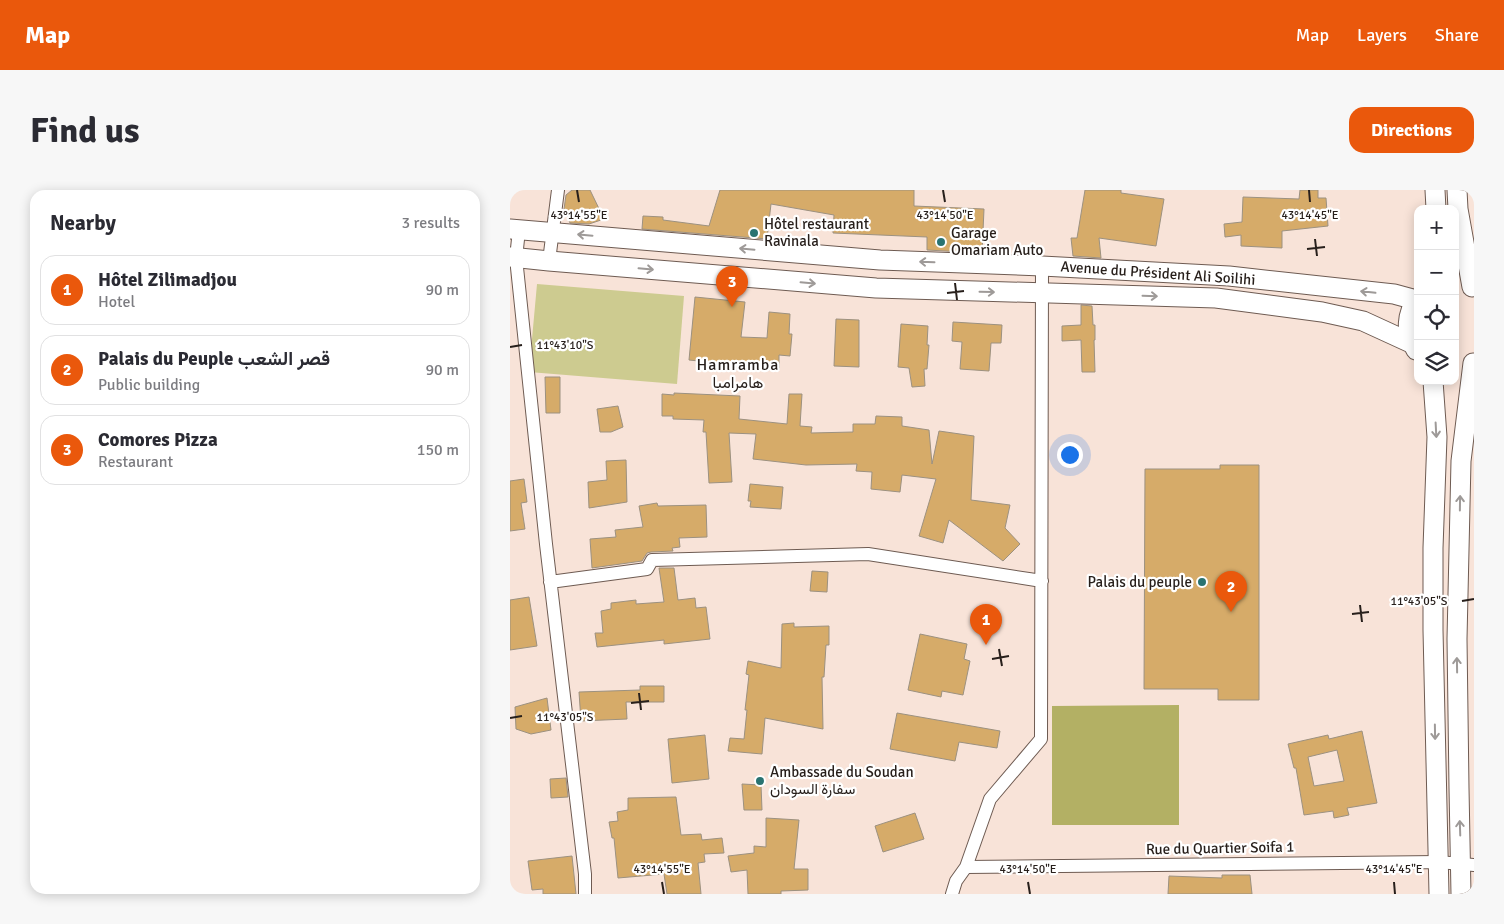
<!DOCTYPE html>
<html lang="en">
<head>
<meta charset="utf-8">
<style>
  :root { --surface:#fff; --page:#f7f7f7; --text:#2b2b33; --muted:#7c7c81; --line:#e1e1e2; --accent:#ea580c }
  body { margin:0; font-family:Signika,Vazirmatn,sans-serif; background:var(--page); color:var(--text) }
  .controls { position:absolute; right:15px; top:15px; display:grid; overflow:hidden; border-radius:10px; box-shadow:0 2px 12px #0003 }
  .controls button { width:45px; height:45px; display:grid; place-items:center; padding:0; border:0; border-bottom:1px solid var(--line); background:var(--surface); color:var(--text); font:25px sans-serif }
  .you { position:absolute; left:559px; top:264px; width:18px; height:18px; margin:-12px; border:4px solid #fff; border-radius:50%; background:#1a73e8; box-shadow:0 0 0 8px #1a73e833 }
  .badge { display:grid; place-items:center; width:32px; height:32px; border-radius:50%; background:var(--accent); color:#fff; font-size:16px; font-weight:700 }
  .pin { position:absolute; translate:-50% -41px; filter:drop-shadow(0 1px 2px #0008) }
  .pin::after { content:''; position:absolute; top:26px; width:18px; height:15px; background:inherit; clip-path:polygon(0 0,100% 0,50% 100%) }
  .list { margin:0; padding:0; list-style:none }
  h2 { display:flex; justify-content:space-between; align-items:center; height:65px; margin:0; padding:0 20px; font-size:21px }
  h2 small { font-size:16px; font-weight:400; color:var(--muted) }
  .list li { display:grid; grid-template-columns:32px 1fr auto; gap:15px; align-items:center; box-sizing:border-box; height:70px; margin:0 10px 10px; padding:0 10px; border:1px solid var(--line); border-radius:15px }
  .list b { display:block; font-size:19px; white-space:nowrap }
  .list p { margin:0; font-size:16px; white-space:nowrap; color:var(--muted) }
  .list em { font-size:16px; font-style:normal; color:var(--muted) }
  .icon { flex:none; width:28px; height:28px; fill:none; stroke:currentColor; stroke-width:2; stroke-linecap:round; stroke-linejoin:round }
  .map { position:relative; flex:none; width:964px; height:704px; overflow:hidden; border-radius:15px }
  header { display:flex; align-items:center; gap:30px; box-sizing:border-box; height:70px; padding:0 25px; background:var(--accent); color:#fff }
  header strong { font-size:24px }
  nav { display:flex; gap:28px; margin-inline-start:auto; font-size:18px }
  .intro { display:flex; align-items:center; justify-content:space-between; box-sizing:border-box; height:120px; padding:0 30px }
  h1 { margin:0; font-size:35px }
  .button { padding:12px 22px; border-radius:15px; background:var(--accent); color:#fff; font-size:18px; font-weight:700 }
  main { display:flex; gap:30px; padding:0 30px }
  aside { flex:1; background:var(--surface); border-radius:15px; box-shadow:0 2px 12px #0003 }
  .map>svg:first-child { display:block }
  .green { fill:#cdcb90 }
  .forest { fill:#b3b064 }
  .building { fill:#d6ab69; stroke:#9c9180; fill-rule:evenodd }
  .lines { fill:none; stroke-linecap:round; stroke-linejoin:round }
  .street-casing { stroke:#6e5b52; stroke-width:14 }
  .secondary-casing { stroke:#6e5b52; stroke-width:21 }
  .street { stroke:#fff; stroke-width:12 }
  .secondary { stroke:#fff; stroke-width:19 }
  .oneway { stroke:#9e9a98 }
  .ticks { fill:none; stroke:#271f1b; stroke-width:2 }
  .poi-dot { fill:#297371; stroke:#fff; stroke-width:2 }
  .labels { text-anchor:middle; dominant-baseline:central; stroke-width:4.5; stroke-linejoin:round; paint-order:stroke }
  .poi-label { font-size:15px; fill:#271f1b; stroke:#fff; text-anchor:start }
  .street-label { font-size:15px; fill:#271f1b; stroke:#fff }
  .neighbourhood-label { font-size:16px; letter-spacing:1px; fill:#271f1b; stroke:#fff }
  .ticks-label { font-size:12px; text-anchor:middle; fill:#271f1b; stroke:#fff; stroke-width:4.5; stroke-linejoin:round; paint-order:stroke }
</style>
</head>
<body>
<header>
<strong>Map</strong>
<nav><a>Map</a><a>Layers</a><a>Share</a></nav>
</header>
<div class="intro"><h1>Find us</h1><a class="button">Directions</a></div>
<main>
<aside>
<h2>Nearby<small>3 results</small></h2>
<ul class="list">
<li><span class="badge">1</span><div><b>Hôtel Zilimadjou</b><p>Hotel</p></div><em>90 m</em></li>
<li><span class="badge">2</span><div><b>Palais du Peuple قصر الشعب</b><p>Public building</p></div><em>90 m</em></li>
<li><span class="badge">3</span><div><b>Comores Pizza</b><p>Restaurant</p></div><em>150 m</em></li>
</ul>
</aside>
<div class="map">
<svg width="964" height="704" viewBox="0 0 964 704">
  <rect width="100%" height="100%" fill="#f8e3d8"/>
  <!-- green -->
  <path class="green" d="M27,94l147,12 -7,88 -148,-12z"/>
  <!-- forest -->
  <path class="forest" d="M669,515v120h-127v-119z"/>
  <!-- building -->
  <path class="building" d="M62,0h18l14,29 -15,5 -19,-1 -6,-14 2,-14z
    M210,0h194v16l70,3 -2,44 -55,-3v-13l-94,-4 1,-18 -63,-11 -4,35 -125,-10 1,-13 20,1v3l46,6z
    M575,0h36v3l43,6 -8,47 -57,-8 2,20 -28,-2 -2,-18h6z
    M790,0h18v8h8l2,28 -46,5v17l-41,-2v-11l-16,2 -1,-13 18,-2 1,-25 56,2z
    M185,107l50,5 -4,35 26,1 2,-26 21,2 -1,20h3l-2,22 -11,-1v15l-31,-1v-3l-59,-6z
    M571,115l11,1 1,19h2v15h-1l1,32h-13l-1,-32 -19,1v-15l19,-1z
    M326,129l23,1v47l-25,-1z
    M443,132l49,3 -1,18h-10l-2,28 -29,-2 2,-27 -10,-1z
    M391,134l27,2 -1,19h2l-2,24h-3l1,17 -13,1 -3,-19 -11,-1z
    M35,187h15v36h-14z
    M164,203l66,3 -1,23 48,5 2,-30h13l-2,32 12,1 -1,6 42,-1v-8h22l1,-8 26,1v9l27,4 3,34 7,-33 35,5 -3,64 39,5 -5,23 15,16 -17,17 -54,-41 -6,23 -24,-7 17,-57 -34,-4 -2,17 -29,-3 1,-17 -16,-1 1,-7 -51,1 -53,-6 3,-25 -27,-1 3,49 -23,1 -3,-51h-3l1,-12 -31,-1v-3h-11v-22l12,1z
    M108,216l5,21 -12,5h-11l-3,-23z
    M116,270l1,42 -38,6 -1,-26 19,-2 -1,-19z
    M710,275h39v235h-41v-11h-74l1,-220h75z
    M14,289l3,23 -6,1 4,26 -15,2v-50z
    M240,294l33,3 -2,22 -31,-2 1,-6h-3z
    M147,313l1,3 48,-1 1,32 -28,1 1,9 -8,1 1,3 -22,1 -4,1 -5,8 -50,7 -2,-29 26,-2 -1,-7 28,-3 -4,-21z
    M149,378h15l4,32 17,-2 1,10 10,-1 4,32 -46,5v-4l-67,7 -2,-14h8l-2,-22 10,-2v-6l25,-3v4l28,-2z
    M302,381l16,1 -1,20 -17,-1z
    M19,407l8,49 -27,4v-50z
    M284,433v4l35,-1v19h-3l-2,32h-2l1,52 -58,-11 -3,36 -34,-3 2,-13 14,1 3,-29h-2l4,-35 -3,-1 2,-13 33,7 1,-44z
    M410,444l47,10 -3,15 6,2 -7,34 -21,-4 -1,6 -33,-7z
    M130,496h24v16h-38l1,17 -46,2 -2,-29 61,-2z
    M37,508l4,32 -20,4 -15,-5 -1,-22z
    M387,523l103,18 -3,17 -38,-6 -4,19 -65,-12z
    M852,541l15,72 -30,5 2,7 -15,3 -1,-7 -29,4 -8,-47h-2l-6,-24 40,-9 1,4zM827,560l7,31 -30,5 -6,-29z
    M195,545l4,44 -37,4 -4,-44z
    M56,588l2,19 -17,1 -1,-19z
    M232,594l19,1 1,25h-18z
    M166,607l5,38 20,-1 1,6 20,-2 2,15 -20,1 1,8 -7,1 3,31h-34l-3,-20 -46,4 -4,-40h-2l-3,-16 9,-1 -1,-9 11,-2v-12z
    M405,623l9,26 -41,13 -8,-26z
    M256,628l33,2 -5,49h14v21l-27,1v3h-33l-1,-24 -16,2 -3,-16 26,-3v-7l12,1z
    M62,666l4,38h-33v-5l-11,1 -4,-29z
    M712,685h28l2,19h-84l1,-18 53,2z"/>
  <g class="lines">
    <!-- street casing -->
    <g class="street-casing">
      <path id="street" d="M9,40l-3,28 30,286 39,330v20
        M39,71l9,-71
        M40,392l97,-13 5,-9 216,-6 174,27
        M456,677l472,-5 36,3
        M442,704l4,-13 10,-14 24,-68 51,-60 1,-473"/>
    </g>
    <!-- secondary casing -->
    <g class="secondary-casing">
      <path id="secondary" d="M925,0l1,19
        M947,0l1,19 14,78
        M0,39l370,31 162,6 187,10 165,18 22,6
        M0,67l39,4 327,27 340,10 106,14 41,9 48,22
        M906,160c-11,-18 -10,-36 2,-52
        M923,191l4,56 -4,111v82l6,264
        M951,704l-2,-106 -2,-149 4,-178 12,-98"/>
    </g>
    <!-- street -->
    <use href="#street" class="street"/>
    <!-- secondary -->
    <use href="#secondary" class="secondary"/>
  </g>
  <!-- one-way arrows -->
  <defs><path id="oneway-shaft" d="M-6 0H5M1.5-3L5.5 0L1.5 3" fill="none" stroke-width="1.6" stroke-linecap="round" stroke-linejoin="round" transform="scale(1.25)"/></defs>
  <g class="oneway">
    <use href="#oneway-shaft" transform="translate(75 45) rotate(-175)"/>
    <use href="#oneway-shaft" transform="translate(237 59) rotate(-175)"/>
    <use href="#oneway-shaft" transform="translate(417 72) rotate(-178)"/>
    <use href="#oneway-shaft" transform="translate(136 79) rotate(5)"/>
    <use href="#oneway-shaft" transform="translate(298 93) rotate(5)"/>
    <use href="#oneway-shaft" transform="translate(477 102) rotate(1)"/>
    <use href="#oneway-shaft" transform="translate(858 102) rotate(-174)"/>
    <use href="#oneway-shaft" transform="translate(640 106) rotate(2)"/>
    <use href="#oneway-shaft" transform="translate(926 240) rotate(87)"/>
    <use href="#oneway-shaft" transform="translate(950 313) rotate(-89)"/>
    <use href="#oneway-shaft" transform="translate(947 475) rotate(-91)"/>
    <use href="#oneway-shaft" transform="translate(925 542) rotate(89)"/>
    <use href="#oneway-shaft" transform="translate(950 638) rotate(-92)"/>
  </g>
  <!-- ticks -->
  <path class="ticks" d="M67,0l2,12M433,0l2,12M799,0l1,12M805,49l2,17M797,59l18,-2M445,93l2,17M437,103l17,-2M0,157l12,-2M952,411l12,-2M850,415l2,17M842,424l17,-2M489,459l3,17M482,469l17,-3M129,503l2,17M121,513l18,-2M0,528l12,-2M152,692l2,12M518,692l2,12M884,692l1,12"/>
  <!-- markers -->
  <g class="poi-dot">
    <circle cx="244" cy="43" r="5"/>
    <circle cx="431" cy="52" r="5"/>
    <circle cx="692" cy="392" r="5"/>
    <circle cx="250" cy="591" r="5"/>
  </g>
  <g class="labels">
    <!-- poi labels -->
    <g class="poi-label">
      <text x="254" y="34">Hôtel restaurant<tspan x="254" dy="17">Ravinala</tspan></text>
      <text x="441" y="43">Garage<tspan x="441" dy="17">Omariam Auto</tspan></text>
      <text x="682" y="392" text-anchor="end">Palais du peuple</text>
      <text x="260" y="582">Ambassade du Soudan<tspan x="260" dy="17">سفارة السودان</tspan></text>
    </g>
    <!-- street labels -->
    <g class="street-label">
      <text transform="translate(648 83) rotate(4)">Avenue du Président Ali Soilihi</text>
      <text transform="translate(710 658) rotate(-1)">Rue du Quartier Soifa 1</text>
    </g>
    <!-- neighbourhood labels -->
    <g class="neighbourhood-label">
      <text x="228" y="175">Hamramba<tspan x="228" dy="18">هامرامبا</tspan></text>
    </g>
  </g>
  <g class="ticks-label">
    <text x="69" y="29">43°14'55"E</text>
    <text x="435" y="29">43°14'50"E</text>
    <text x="800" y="29">43°14'45"E</text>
    <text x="55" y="159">11°43'10"S</text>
    <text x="909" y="415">11°43'05"S</text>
    <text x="55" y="531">11°43'05"S</text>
    <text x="152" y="683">43°14'55"E</text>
    <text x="518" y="683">43°14'50"E</text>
    <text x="884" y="683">43°14'45"E</text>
  </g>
</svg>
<div class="controls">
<button>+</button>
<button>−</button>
<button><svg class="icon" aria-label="locate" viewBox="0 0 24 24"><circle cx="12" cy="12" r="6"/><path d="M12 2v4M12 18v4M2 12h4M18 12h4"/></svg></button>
<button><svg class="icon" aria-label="layers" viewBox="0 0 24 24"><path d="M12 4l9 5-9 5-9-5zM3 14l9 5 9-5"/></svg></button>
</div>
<div class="you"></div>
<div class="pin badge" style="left:476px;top:455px">1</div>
<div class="pin badge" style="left:721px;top:422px">2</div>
<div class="pin badge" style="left:222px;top:117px">3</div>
</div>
</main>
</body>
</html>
